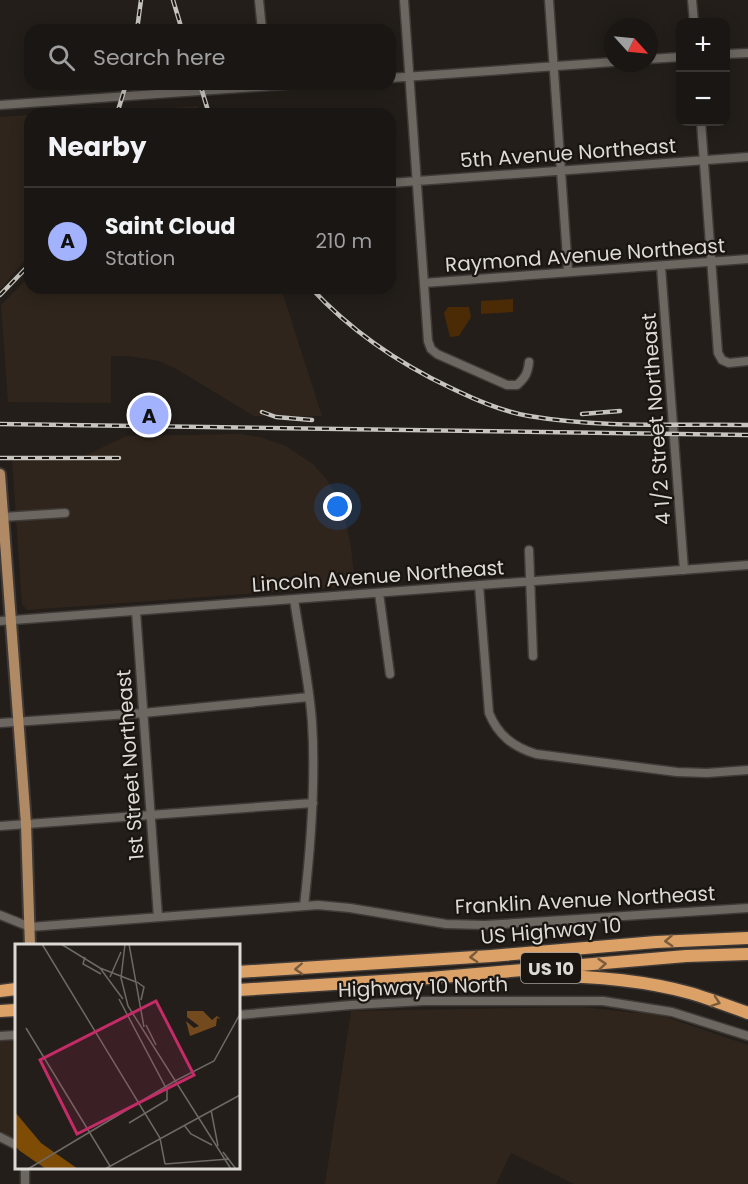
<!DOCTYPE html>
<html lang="en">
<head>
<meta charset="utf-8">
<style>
  :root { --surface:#1a1613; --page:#231f1c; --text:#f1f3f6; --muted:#9f9fa0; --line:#383533; --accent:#a3b2fc }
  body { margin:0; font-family:Poppins,sans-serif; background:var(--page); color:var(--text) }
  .controls { position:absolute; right:18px; top:18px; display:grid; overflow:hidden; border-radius:12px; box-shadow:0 3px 15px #0003 }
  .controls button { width:54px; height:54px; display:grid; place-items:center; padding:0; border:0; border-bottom:2px solid var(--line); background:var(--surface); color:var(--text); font:30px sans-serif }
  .compass { position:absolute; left:604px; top:18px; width:54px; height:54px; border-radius:50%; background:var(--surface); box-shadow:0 3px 15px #0003; rotate:117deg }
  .you { position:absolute; left:338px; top:507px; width:21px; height:21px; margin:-15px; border:4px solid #fff; border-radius:50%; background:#1a73e8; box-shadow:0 0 0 9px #1a73e833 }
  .badge { display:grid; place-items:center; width:39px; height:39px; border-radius:50%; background:var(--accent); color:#111; font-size:20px; font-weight:700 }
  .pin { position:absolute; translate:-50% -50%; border:3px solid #fff; box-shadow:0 2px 6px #0006 }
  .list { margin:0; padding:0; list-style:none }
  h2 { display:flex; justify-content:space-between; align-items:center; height:78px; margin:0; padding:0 24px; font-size:26px }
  h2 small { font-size:20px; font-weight:400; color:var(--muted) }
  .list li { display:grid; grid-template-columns:39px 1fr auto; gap:18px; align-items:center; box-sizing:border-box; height:108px; padding:0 24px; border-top:2px solid var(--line) }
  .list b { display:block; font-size:22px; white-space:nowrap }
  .list p { margin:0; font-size:20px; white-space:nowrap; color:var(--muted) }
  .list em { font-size:20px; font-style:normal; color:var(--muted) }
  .icon { flex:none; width:33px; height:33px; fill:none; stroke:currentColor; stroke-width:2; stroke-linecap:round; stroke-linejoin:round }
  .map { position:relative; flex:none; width:748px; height:1184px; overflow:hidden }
  .search { position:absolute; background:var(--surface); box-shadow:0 3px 15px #0003; left:24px; top:24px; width:372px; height:66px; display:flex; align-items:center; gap:15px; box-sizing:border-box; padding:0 21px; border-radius:18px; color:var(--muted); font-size:22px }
  .panel { position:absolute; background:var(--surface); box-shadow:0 3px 15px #0003; left:24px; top:108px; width:372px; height:186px; border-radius:18px }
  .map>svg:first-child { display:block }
  .built { fill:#2f251c }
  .green { fill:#4a2b06 }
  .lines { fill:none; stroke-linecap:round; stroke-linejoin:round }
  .minor-casing { stroke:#3f3a37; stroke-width:11 }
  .major-casing { stroke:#3f3a37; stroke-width:14 }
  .highway-casing { stroke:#3f3a37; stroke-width:15 }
  .minor { stroke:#6d6761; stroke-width:8 }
  .major { stroke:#af8a64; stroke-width:10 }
  .highway { stroke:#dba166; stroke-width:12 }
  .rail-casing { stroke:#c7c4bf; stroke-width:4.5 }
  .rail { stroke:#1a1510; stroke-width:2; stroke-dasharray:7; stroke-linecap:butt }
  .oneway { stroke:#7a5b3b }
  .labels { text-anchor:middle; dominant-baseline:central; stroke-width:4.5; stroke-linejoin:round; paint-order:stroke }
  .shield { fill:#1a1510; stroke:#a29f9b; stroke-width:1.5 }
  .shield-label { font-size:18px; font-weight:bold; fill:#dddad6 }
  .street-label { font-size:20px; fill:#dddad6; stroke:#1a1510 }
  .inset-road { fill:none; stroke:#6d6965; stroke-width:1.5 }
  .view { fill:#c52b67; fill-opacity:0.15; stroke:#c52b67; stroke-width:3 }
  .inset-edge { fill:none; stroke:#dddad6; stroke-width:3 }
</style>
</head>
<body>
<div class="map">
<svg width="748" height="1184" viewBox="0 0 748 1184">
  <rect width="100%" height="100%" fill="#231e19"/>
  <!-- built -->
  <path class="built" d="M198,106l3,8h-74l1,-3z
    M30,115v139l-30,36v-173z
    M30,276v12h251l41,128h-68l-76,-46 -19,-9 -30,-5h-18v47l-103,-1 -7,-97z
    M242,434l21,4 23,8 27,18 13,15 11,16 8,24 6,27 4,40 -328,24 -5,-6 -10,-144h64l50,-24z
    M581,1007l56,6h17l94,32v139h-174l-63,-31 -15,31h-171l26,-173z
    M16,1038v102l-16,-9v-91z"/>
  <!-- green -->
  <path class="green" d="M513,299v13l-32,2v-13z
    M448,307h21l2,10 -12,19 -9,1 -6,-24z"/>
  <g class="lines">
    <!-- minor casing -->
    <g class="minor-casing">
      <path id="minor" d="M259,0l3,30
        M404,0l24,341 3,8 6,5 70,31h10c8,-7 11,-12 12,-23
        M549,0l19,271
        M692,0l2,22
        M726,54l22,-1
        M649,59l31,-2
        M390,78l223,-16
        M0,105l299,-21
        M701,122l17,231 4,7 7,3 19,-2
        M390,183l358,-26
        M661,267l23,303
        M424,283l324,-24
        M3,517l62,-4
        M529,550l4,106
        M479,585l10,128c9,22 24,34 47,41l141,18 30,1 41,-3
        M379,593l11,81
        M294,599c6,41 15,82 18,123 4,61 -1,123 -8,184
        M136,611l22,306
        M0,621l748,-56
        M0,723l143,-10 166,-16
        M0,826l313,-23
        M0,915l30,12 288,-22 32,3 96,16 39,1 263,-17
        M238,1015l113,-10 73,-4h179l69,11 76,24
        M0,1036l16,-1
        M0,1137l16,8
        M25,1184v-16"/>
    </g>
    <!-- major casing -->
    <g class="major-casing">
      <path id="major" d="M0,474l26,350 4,122"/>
    </g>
    <!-- highway casing -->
    <g class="highway-casing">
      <path id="highway" d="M238,972l253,-16 165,-14 92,-4
        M542,976c48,0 101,4 148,17 20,6 39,13 58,20
        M238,990l192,-12 256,-22 62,-2
        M0,991l16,-2
        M0,1011l16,-1"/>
    </g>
    <!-- minor -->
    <use href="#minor" class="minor"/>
    <!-- major -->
    <use href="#major" class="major"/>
    <!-- highway -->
    <use href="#highway" class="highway"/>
    <!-- rail casing -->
    <g class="rail-casing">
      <path id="rail" d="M173,0l9,30
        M137,30l4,-30
        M200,84l9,30
        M117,114l9,-30
        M311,288c40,43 87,75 140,100 25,12 50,23 78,28 71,12 146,8 219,9
        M0,295l30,-31
        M262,412l14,5 36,3
        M582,414l38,-3
        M0,424l748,11
        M0,458h119"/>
    </g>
    <!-- rail -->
    <use href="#rail" class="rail"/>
  </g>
  <!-- one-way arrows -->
  <defs><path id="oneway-chevron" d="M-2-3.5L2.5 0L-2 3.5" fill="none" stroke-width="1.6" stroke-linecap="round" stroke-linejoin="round" transform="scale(1.5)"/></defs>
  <g class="oneway">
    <use href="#oneway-chevron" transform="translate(669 941) rotate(177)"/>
    <use href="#oneway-chevron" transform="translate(474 957) rotate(176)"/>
    <use href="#oneway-chevron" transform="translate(602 964) rotate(-5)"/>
    <use href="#oneway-chevron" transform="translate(299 969) rotate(177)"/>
    <use href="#oneway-chevron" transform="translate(716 1002) rotate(19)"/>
  </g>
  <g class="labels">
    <!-- shield labels -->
    <rect class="shield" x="521" y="953" width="60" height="30" rx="4.5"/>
    <g class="shield-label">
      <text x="551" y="968">US 10</text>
    </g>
    <!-- street labels -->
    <g class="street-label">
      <text transform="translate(568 153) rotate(-4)">5th Avenue Northeast</text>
      <text transform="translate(585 255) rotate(-4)">Raymond Avenue Northeast</text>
      <text transform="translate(656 419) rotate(-94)">4 1/2 Street Northeast</text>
      <text transform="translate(378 576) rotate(-4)">Lincoln Avenue Northeast</text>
      <text transform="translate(130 765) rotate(-94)">1st Street Northeast</text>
      <text transform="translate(585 900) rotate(-3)">Franklin Avenue Northeast</text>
      <text transform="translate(551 931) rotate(-5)">US Highway 10</text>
      <text transform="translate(423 987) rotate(-2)">Highway 10 North</text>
    </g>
  </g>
  <!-- overview -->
  <g transform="translate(15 944)">
    <rect width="225" height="225" fill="#231e19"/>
    <path d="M172,67h16l9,9 5,-4 4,3 -4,-1 -1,8 -26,10 -4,-15 8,7 5,-2 -12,-9z" fill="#734a1d"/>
    <path d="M0,168l26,31 37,26h-32l-26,-18 -5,-5z" fill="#7f4c06"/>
    <path class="inset-road" d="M27,0l118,194 5,26M46,0l39,24 36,14M110,0l-4,34 7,28 103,163M114,0l15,83M70,13l-2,7 18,10M85,24l23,31M95,33l11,-25M122,38l7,5 -3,13M104,55l48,91v10l-38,23M131,81l10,20M11,84l84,138M160,137l39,-20 26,-47M196,166l7,36M169,181l7,9 21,11M208,208l13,17M150,220l64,-5M13,225l147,-88M90,225l135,-74"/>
    <path class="view" d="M141,57l38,74 -117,59 -37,-74z"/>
    <rect width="225" height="225" class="inset-edge"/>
  </g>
</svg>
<div class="controls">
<button>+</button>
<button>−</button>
</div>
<svg class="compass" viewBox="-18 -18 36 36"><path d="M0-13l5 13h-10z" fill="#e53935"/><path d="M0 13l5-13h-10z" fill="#9f9fa0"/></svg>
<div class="you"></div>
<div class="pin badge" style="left:149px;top:415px">A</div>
<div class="search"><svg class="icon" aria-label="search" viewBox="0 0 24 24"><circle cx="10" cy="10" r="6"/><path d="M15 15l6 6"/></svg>Search here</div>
<section class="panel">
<h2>Nearby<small></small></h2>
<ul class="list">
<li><span class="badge">A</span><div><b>Saint Cloud</b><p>Station</p></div><em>210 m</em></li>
</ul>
</section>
</div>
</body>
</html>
